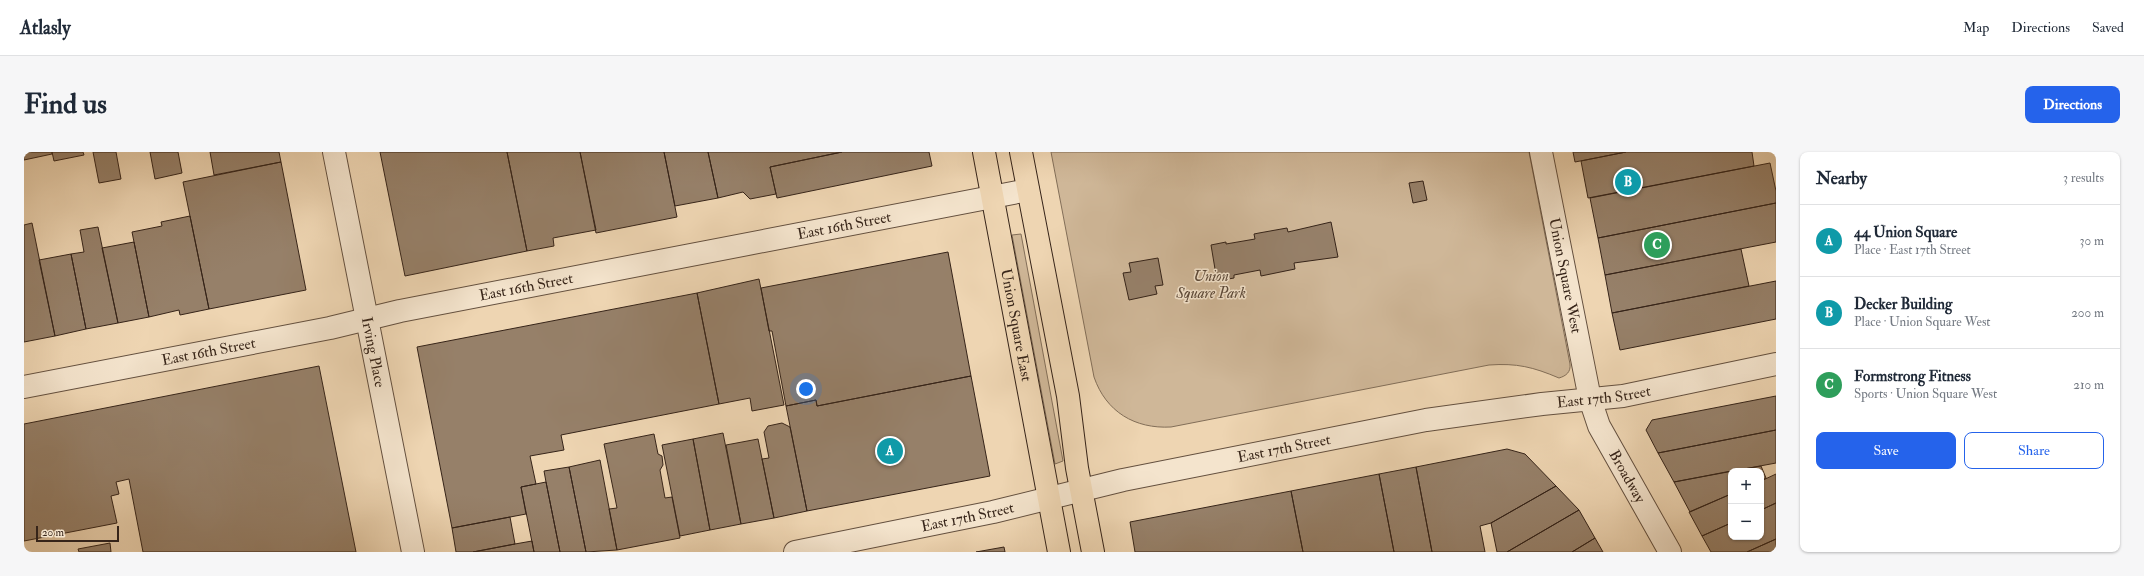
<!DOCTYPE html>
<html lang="en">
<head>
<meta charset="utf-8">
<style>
  :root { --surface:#fff; --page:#f6f6f7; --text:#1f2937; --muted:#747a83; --line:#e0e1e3; --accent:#2563eb }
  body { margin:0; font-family:"IM FELL Double Pica",serif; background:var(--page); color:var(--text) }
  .controls { position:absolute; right:12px; bottom:12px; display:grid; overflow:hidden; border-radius:8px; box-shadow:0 1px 3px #0004 }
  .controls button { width:36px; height:36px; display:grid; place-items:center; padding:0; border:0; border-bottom:1px solid var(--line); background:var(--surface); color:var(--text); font:20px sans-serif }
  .scale { position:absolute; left:12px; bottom:10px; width:83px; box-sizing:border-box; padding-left:4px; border:2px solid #362419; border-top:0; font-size:11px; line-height:14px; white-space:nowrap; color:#362419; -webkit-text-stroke:3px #f4e4cd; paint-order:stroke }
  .you { position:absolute; left:782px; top:237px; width:14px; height:14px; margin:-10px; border:3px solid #fff; border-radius:50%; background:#1a73e8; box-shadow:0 0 0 6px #1a73e833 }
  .badge { display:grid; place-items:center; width:26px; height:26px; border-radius:50%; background:var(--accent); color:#fff; font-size:13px; font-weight:700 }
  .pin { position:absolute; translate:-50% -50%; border:2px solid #fff; box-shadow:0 1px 4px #0006 }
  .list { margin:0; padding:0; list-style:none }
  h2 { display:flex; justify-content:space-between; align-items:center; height:52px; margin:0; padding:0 16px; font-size:17px }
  h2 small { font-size:13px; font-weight:400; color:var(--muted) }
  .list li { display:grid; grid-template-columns:26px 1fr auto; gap:12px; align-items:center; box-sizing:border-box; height:72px; padding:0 16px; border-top:1px solid var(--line) }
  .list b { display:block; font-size:15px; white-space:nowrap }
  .list p { margin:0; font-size:13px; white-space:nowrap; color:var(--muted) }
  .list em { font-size:13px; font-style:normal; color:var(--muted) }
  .actions { display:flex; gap:8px; padding:12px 16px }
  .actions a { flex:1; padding:9px 0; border:1px solid var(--accent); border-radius:8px; text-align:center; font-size:14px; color:var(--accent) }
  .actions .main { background:var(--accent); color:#fff }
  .map { position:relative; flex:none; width:1752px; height:400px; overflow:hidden; border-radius:8px }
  header { display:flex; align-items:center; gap:24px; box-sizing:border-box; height:56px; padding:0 20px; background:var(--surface); border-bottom:1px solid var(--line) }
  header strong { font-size:19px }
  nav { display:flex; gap:22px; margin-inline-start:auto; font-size:14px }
  .intro { display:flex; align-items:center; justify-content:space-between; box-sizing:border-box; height:96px; padding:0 24px }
  h1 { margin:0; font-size:28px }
  .button { padding:10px 18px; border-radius:8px; background:var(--accent); color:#fff; font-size:14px; font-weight:700 }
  main { display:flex; gap:24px; padding:0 24px }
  aside { flex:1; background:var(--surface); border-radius:8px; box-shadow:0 1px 3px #0004 }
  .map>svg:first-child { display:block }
  .green { fill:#cfb798; stroke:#826e58 }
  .building { fill:#968069; stroke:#362419 }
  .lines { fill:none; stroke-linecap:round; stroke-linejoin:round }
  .minor-casing { stroke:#64503f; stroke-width:24 }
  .major-casing { stroke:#362419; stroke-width:24 }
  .minor { stroke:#f4e4cd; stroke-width:22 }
  .major { stroke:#eed5b2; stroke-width:22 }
  .labels { text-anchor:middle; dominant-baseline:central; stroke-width:3; stroke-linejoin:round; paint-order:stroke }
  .street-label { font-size:15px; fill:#362419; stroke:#f4e4cd }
  .park-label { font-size:15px; font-style:italic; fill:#5c4939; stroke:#f4e4cd }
</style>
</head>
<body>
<header>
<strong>Atlasly</strong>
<nav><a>Map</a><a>Directions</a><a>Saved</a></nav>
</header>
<div class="intro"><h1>Find us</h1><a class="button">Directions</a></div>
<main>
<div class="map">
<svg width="1752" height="400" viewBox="0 0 1752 400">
  <rect width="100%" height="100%" fill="#eed5b2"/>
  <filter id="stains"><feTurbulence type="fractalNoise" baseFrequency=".005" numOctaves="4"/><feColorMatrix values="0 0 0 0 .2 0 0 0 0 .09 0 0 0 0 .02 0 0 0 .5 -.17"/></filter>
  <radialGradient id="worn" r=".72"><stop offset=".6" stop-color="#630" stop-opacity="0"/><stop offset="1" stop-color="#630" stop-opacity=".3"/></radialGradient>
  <!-- green -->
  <path class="green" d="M1027,0h478l41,212c1,8 -4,12 -11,14 -26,-11 -42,-15 -70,-13l-318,62c-36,2 -65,-15 -77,-50z
    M997,82l42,227 -8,3 -43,-229z"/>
  <!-- building -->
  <path class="building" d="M0,0h28v2l-28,6z
    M28,0h31l1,3 -30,6z
    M69,0h23l5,27 -22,4z
    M126,0h28l4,21 -27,6z
    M186,0h69l2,10 -67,13z
    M356,0h127l20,99 -122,25z
    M483,0h73l16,78 -43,8 1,8 -27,5z
    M556,0h84l13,65 -81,16z
    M640,0h44l10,46 -43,8z
    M684,0h134l-72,15 6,27 -26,5 -7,-7 -25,6z
    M818,0h87l3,14 -155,32 -7,-31z
    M1549,0h53l-51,10z
    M1602,0h126l2,14 -166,32 -7,-37z
    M257,10l25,128 -97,19 -26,-127z
    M1746,11l6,28v12l-178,35 -8,-40z
    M1399,29l4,19 -14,3 -4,-20z
    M1752,51v39l-171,33 -7,-37z
    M166,64l19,93 -29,6 -1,-5 -30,7 -17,-85 30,-6 -1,-4z
    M1307,70l7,35 -44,6 1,6 -34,7 -1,-6 -26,5v3l-17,3 -6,-36 15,-3v2l29,-5 -1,-5 5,-1 28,-5 1,4z
    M8,71l23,113 -31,6v-117z
    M74,75l20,96 -32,6 -15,-75 13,-2 -4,-22z
    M110,90l15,75 -31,6 -16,-75z
    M1717,97l8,37 -137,27 -7,-38z
    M924,100l23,124 -154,30 -1,-6 -30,6 -14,-75h-3l-8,-43z
    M47,102l15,75 -31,7 -16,-76z
    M1134,106l5,27 -8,1 2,8 -28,6 -6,-27 8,-1 -2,-9z
    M735,127l25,126 -32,6 -2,-13 -31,6 -22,-111z
    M1752,129v38l-156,31 -8,-37z
    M673,141l22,111 -158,31 3,15 -34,6 6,28 -15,3 5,27 -74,14 -35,-181z
    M295,214l37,186h-213l-14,-73 -13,3 3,12 -8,2 6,27 -93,18v-117z
    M947,224l19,100 -183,35 -21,-105 30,-6 1,6z
    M1752,244v34l-118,23 -12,-23 6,-10z
    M758,271l8,4 17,84 -33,7 -12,-59 7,-1 -5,-26 4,-6z
    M1752,278v33l-102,19 -16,-29z
    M699,281l18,91 -31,6 -17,-91z
    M630,282l4,20 4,2 1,9 -3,5 5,28 7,-1 8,41 -63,12 -8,-41 8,-1 -13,-64z
    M669,287l17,91 -30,6 -18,-91z
    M734,287l16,79 -33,6 -15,-79z
    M1483,297l18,5 31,32 -65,37 -11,3 5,26h-53l-16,-85z
    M576,308l17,90 -31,2 -17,-85z
    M1737,314l5,12 -5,3v-10h-28z
    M545,315l17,85h-26l-14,-70 -2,-11z
    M1392,315l16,85h-38l-15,-78z
    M1707,319v23l-41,18 -16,-30z
    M1355,322l15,78h-91l-12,-61z
    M1752,322v29l-15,7v-29z
    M522,330l14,70h-26l-13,-65z
    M1532,334l23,24 -72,42h-10l-6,-29z
    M1267,339l12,61h-168l-5,-30z
    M1707,342v29l-29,13 -13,-24z
    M1752,351v36l-29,13h-36l-9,-16 29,-13v14h30v-27z
    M1555,358l16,28 -23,14h-65z
    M486,365l5,27 -42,8h-17l-4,-24z
    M1571,386l8,14h-31z
    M1752,387v13h-29z
    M508,389l2,11h-61l42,-8z
    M86,391l1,9h-32l-1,-3z
    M980,395l1,5h-29z"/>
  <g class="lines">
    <!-- minor casing -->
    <g class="minor-casing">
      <g id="minor">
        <path id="s1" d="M310,0l79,400"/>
        <path id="s2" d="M1517,0l49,247 9,27 71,126"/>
        <path id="s3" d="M0,235l306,-59 70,-17 628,-121"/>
        <path id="s4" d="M771,400l198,-40 130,-32 303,-60 116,-16 81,-8 153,-32"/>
      </g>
    </g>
    <!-- major casing -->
    <g class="major-casing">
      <g id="major">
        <path id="s5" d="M960,0l75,400"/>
        <path d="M997,0l47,244 9,72 16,84"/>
      </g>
    </g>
    <!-- minor -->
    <use href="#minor" class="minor"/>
    <!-- major -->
    <use href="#major" class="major"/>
  </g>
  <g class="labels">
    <!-- street labels -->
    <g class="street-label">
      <text stroke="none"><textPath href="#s3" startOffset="836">East 16th Street</textPath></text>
      <text stroke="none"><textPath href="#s2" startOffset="126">Union Square West</textPath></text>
      <text stroke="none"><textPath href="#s3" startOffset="512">East 16th Street</textPath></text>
      <text stroke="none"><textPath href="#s5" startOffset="176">Union Square East</textPath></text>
      <text stroke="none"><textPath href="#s3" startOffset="188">East 16th Street</textPath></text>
      <text stroke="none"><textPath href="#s1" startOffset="204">Irving Place</textPath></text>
      <text stroke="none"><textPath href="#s4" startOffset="824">East 17th Street</textPath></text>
      <text stroke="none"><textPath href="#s4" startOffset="500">East 17th Street</textPath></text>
      <text stroke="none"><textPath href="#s2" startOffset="338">Broadway</textPath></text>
      <text stroke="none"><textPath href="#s4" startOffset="176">East 17th Street</textPath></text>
    </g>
    <!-- park labels -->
    <g class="park-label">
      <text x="1187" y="124">Union<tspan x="1187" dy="17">Square Park</tspan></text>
    </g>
  </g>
  <rect width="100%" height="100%" filter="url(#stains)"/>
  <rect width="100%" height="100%" fill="url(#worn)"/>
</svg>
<div class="controls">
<button>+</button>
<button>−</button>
</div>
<div class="scale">20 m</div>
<div class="you"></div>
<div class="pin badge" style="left:866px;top:299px;background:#0f9aa8">A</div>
<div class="pin badge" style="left:1604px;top:30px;background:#0f9aa8">B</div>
<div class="pin badge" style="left:1633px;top:93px;background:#2e9e5b">C</div>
</div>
<aside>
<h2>Nearby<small>3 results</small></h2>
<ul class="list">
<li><span class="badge" style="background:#0f9aa8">A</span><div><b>44 Union Square</b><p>Place · East 17th Street</p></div><em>30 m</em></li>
<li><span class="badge" style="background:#0f9aa8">B</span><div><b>Decker Building</b><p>Place · Union Square West</p></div><em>200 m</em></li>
<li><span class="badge" style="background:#2e9e5b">C</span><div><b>Formstrong Fitness</b><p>Sports · Union Square West</p></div><em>210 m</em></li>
</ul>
<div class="actions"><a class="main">Save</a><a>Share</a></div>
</aside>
</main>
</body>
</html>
